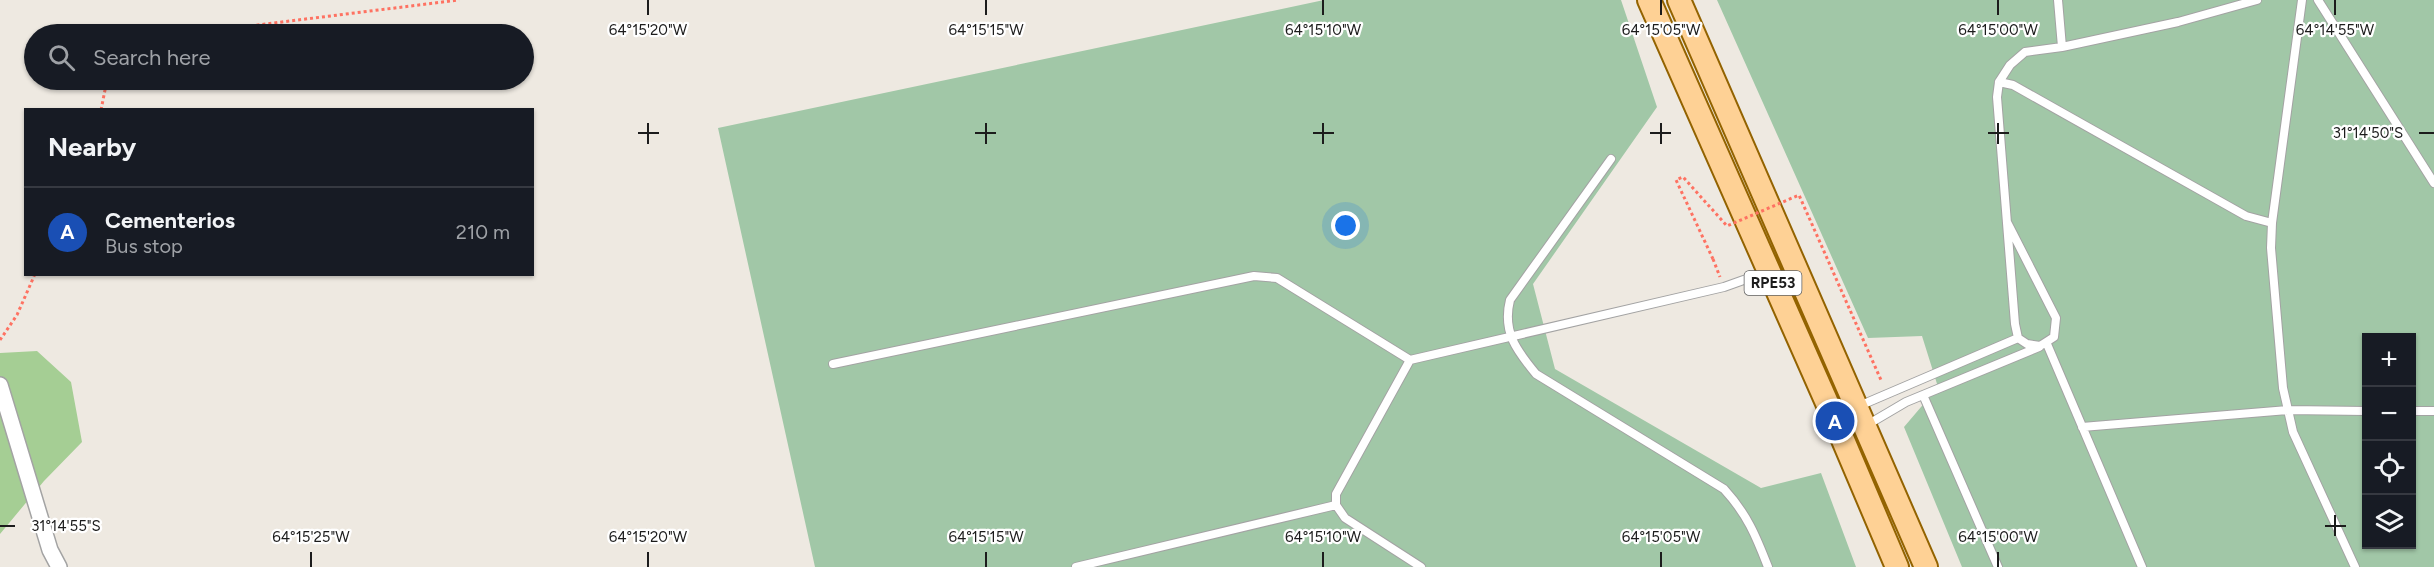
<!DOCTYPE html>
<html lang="en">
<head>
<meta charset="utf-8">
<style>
  :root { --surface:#171b24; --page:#242831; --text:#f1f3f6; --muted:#9ea1a6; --line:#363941; --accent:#de8687 }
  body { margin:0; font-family:Figtree,sans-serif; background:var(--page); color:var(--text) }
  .controls { position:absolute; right:18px; bottom:18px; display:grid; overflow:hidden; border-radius:0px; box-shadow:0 2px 4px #0004 }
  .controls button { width:54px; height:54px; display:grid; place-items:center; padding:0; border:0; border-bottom:2px solid var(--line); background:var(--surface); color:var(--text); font:30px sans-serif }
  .you { position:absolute; left:1346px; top:226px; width:21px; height:21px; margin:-15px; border:4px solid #fff; border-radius:50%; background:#1a73e8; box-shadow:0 0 0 9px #1a73e833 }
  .badge { display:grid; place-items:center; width:39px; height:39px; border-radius:50%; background:var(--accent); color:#fff; font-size:20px; font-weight:700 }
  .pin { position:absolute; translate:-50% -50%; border:3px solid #fff; box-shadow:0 2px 6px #0006 }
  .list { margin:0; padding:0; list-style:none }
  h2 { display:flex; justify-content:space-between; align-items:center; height:78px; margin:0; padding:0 24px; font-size:26px }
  h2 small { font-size:20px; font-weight:400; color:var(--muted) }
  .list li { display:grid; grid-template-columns:39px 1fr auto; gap:18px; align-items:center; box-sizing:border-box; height:90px; padding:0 24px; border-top:2px solid var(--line) }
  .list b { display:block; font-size:22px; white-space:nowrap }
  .list p { margin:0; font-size:20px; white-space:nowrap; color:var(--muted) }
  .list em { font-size:20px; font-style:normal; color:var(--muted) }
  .icon { flex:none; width:33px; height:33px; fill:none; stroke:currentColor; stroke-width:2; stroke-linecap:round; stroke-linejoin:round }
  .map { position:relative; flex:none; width:2434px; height:567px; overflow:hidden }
  .search { position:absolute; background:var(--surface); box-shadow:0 2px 4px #0004; left:24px; top:24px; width:510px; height:66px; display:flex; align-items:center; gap:15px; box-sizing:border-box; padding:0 21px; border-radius:33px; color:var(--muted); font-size:22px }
  .panel { position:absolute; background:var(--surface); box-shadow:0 2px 4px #0004; left:24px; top:108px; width:510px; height:168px; border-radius:0px }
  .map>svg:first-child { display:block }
  .forest { fill:#a5ce94 }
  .cemetery { fill:#a1c7a7; fill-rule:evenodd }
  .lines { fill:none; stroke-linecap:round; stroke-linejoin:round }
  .lane-casing { stroke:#a3a3a3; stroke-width:10 }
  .street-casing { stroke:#a3a3a3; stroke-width:18 }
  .primary-casing { stroke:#936300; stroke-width:26 }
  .path { stroke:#fe7262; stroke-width:3; stroke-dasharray:3 3; stroke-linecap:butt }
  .lane { stroke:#fff; stroke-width:8 }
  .street { stroke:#fff; stroke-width:15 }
  .primary { stroke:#fed195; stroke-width:22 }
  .path-bridge { stroke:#fe7262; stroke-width:3; stroke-dasharray:3 3; stroke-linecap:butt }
  .ticks { fill:none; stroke:#1c1c1c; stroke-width:2 }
  .labels { text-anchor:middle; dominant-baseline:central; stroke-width:4.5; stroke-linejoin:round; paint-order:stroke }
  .shield { fill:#fff; stroke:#606060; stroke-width:1.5 }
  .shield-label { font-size:15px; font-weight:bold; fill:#1c1c1c }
  .ticks-label { font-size:15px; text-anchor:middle; fill:#1c1c1c; stroke:#fff; stroke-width:4.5; stroke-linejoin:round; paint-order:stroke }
</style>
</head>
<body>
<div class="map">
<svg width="2434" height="567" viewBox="0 0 2434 567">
  <rect width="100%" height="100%" fill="#eee9e1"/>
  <!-- forest -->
  <path class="forest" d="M37,351l34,31 11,60 -38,39 -44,53v-181z"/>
  <!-- cemetery -->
  <path class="cemetery" d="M1324,0h297l36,107 -124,177 22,85 206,119 60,-15 35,94h-1041l-97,-439z
    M1717,0h717v567h-472l-58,-140 34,-40 -16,-51 -54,2zM2366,338h46v206h-46z"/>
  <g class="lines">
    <!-- lane casing -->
    <g class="lane-casing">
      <path id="lane" d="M2058,0l4,47
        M2257,0l-79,22 -116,25 -37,5 -15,13 -11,17 14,3 233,131 26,7
        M2302,0l-30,223 -1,25 12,140 10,44 62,135
        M2318,0l116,183
        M1999,82l-2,15 18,227 3,14 9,6 13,2 14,-9 2,-19 -49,-96
        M1611,159l-101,141c-8,32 7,51 26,74l188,115c23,25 32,47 44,78
        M2047,344l95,223
        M1410,360l-74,134v11l9,13 76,49
        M833,364l421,-88 23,2 133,82 314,-73 42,-15
        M1923,395l75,172
        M1859,406l159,-68
        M2412,411h22
        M1867,425l39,-23 133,-55
        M2082,427l206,-17 78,1
        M1076,567l260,-62"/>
    </g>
    <!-- street casing -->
    <g class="street-casing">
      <path id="street" d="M0,385l50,165 9,17"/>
    </g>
    <!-- primary casing -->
    <g class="primary-casing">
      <path id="primary" d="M1649,0l186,421 62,146
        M1679,0l247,567"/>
    </g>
    <!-- path -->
    <path class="path" d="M185,34l274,-34
      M101,110l6,-30
      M1713,259l7,18
      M0,340l17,-25 18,-41"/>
    <!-- lane -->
    <use href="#lane" class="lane"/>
    <!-- street -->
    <use href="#street" class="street"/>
    <!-- primary -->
    <use href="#primary" class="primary"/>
    <!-- path-bridge -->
    <path class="path-bridge" d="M1713,259l-37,-79 7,-3 44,49 72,-31 82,185"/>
  </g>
  <!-- ticks -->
  <path class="ticks" d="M648,0v15M986,0v15M1323,0v15M1661,0v15M1998,0v15M2335,0v15M648,123v21M986,123v21M1323,123v21M1661,123v21M1998,123v21M638,133h21M975,133h21M1313,133h21M1650,133h21M1988,133h21M2419,133h15M2335,515v21M0,526h15M2325,526h21M311,552v15M648,552v15M986,552v15M1323,552v15M1661,552v15M1998,552v15"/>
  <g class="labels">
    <!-- shield labels -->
    <rect class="shield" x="1744.5" y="271" width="57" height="24" rx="4.5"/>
    <g class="shield-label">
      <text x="1773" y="283">RPE53</text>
    </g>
  </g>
  <g class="ticks-label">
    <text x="648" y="35">64°15'20"W</text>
    <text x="986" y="35">64°15'15"W</text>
    <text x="1323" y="35">64°15'10"W</text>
    <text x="1661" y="35">64°15'05"W</text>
    <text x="1998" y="35">64°15'00"W</text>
    <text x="2335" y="35">64°14'55"W</text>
    <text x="2368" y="138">31°14'50"S</text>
    <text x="66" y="531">31°14'55"S</text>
    <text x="311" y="542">64°15'25"W</text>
    <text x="648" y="542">64°15'20"W</text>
    <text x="986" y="542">64°15'15"W</text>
    <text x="1323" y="542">64°15'10"W</text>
    <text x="1661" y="542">64°15'05"W</text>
    <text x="1998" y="542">64°15'00"W</text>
  </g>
</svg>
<div class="controls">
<button>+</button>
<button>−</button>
<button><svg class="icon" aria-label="locate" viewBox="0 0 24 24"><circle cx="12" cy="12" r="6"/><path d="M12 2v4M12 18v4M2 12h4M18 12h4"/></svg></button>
<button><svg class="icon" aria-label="layers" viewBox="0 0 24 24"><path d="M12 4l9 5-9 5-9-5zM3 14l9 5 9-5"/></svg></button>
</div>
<div class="you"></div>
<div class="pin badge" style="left:1835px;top:421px;background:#1a4fb4">A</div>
<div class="search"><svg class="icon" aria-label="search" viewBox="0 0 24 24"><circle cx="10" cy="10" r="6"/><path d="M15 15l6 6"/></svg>Search here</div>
<section class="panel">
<h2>Nearby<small></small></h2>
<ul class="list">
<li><span class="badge" style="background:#1a4fb4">A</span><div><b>Cementerios</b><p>Bus stop</p></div><em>210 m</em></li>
</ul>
</section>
</div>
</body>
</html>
